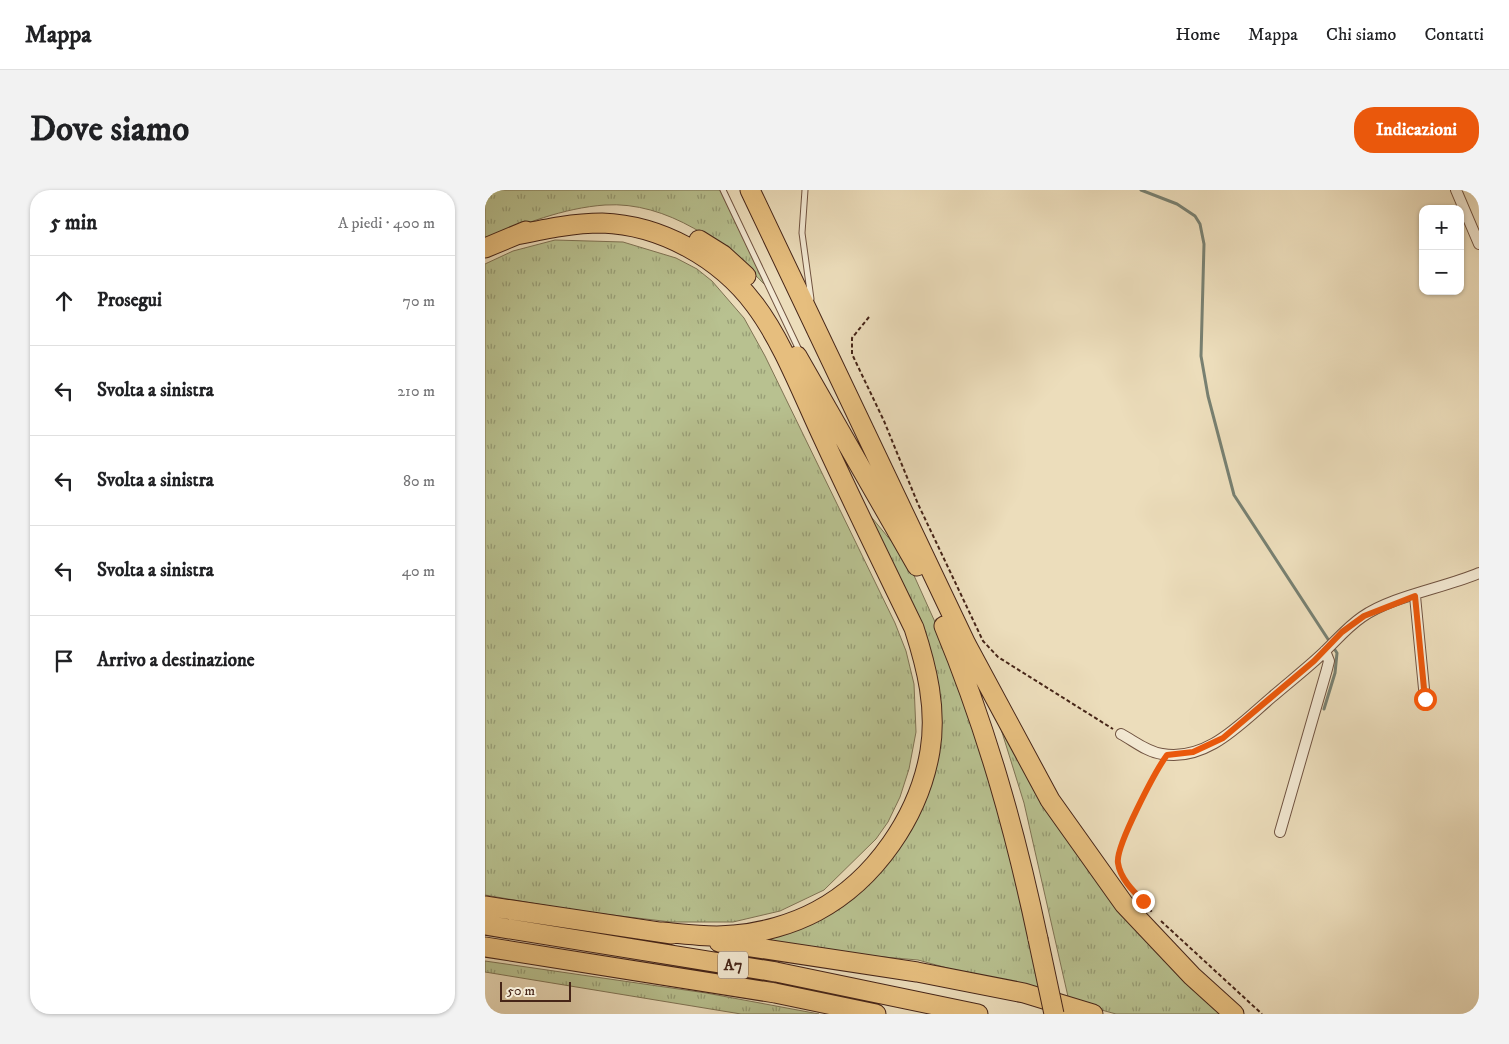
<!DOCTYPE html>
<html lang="it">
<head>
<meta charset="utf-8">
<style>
  :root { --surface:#fff; --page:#f2f2f2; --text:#202124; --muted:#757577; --line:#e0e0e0; --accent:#ea580c }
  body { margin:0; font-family:"IM FELL DW Pica",serif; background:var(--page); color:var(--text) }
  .controls { position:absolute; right:15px; top:15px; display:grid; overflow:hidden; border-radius:10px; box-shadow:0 1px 4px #0004 }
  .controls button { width:45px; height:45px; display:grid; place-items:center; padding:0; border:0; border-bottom:1px solid var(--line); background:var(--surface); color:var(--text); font:25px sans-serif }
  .scale { position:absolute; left:15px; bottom:12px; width:71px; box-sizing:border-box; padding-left:5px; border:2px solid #462518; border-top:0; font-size:14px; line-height:18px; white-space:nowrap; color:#462518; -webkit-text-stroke:4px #f3e9d3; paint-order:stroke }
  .stop { position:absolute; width:15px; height:15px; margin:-11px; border:4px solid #ea580c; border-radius:50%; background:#fff }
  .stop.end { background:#ea580c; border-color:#fff; box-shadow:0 1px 5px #0008 }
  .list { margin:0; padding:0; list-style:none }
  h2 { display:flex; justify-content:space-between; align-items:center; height:65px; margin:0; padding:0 20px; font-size:21px }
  h2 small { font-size:16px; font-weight:400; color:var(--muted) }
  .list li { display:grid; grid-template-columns:32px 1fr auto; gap:15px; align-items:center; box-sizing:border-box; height:90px; padding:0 20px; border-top:1px solid var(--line) }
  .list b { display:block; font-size:19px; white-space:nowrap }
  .list em { font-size:16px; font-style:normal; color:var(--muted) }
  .icon { flex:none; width:28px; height:28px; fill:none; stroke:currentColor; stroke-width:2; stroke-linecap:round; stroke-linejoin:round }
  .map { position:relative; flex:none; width:994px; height:824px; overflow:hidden; border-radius:20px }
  header { display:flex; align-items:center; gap:30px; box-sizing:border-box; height:70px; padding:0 25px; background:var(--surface); border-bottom:1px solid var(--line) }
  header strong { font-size:24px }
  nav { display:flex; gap:28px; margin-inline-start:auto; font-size:18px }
  .intro { display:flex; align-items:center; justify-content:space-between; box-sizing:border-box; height:120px; padding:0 30px }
  h1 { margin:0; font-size:35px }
  .button { padding:12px 22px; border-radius:20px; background:var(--accent); color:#fff; font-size:18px; font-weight:700 }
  main { display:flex; gap:30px; padding:0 30px }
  aside { flex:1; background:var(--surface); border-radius:20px; box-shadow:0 1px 4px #0004 }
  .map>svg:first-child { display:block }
  .grass { fill:url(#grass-tufts); stroke:#7f7354 }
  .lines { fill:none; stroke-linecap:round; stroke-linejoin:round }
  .stream { stroke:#788071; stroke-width:3 }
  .service-casing { stroke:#705341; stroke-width:7 }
  .minor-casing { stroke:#705341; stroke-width:12 }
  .motorway-casing { stroke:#462518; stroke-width:21 }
  .path { stroke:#462518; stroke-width:2; stroke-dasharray:4 2.5; stroke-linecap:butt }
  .service { stroke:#f3e9d3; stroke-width:5 }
  .minor { stroke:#f3e9d3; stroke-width:10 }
  .motorway { stroke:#e6be7e; stroke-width:19 }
  .motorway-bridge-casing { stroke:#462518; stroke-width:21; stroke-linecap:butt }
  .motorway-bridge { stroke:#e6be7e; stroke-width:19 }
  .route { stroke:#ea580c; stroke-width:6 }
  .labels { text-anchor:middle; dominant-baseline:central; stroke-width:4; stroke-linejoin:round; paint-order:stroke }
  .shield { fill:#f3e9d3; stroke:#7a6050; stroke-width:1 }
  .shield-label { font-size:16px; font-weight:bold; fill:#462518 }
</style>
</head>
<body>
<header>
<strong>Mappa</strong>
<nav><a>Home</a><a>Mappa</a><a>Chi siamo</a><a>Contatti</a></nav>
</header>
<div class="intro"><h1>Dove siamo</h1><a class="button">Indicazioni</a></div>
<main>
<aside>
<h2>5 min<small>A piedi · 400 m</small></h2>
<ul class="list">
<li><svg class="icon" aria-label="ahead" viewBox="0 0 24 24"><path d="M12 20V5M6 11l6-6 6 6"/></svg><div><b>Prosegui</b></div><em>70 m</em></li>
<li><svg class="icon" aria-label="left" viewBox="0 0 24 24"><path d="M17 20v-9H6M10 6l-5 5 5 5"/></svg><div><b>Svolta a sinistra</b></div><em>210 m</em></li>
<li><svg class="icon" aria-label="left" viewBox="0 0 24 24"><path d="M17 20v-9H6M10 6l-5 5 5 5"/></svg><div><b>Svolta a sinistra</b></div><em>80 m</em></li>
<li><svg class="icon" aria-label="left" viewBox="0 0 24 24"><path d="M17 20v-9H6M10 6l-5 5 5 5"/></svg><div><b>Svolta a sinistra</b></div><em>40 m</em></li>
<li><svg class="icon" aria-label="arrive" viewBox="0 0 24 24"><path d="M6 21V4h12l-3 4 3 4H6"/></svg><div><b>Arrivo a destinazione</b></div></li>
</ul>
</aside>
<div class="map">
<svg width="994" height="824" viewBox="0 0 994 824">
  <defs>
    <pattern id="grass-tufts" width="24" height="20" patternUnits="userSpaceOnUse" patternTransform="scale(1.25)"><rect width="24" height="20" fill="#b8c190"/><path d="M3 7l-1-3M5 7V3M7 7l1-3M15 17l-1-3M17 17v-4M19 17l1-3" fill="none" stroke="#979d75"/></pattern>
  </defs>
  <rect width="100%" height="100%" fill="#ecddbb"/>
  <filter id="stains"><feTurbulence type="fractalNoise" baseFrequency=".004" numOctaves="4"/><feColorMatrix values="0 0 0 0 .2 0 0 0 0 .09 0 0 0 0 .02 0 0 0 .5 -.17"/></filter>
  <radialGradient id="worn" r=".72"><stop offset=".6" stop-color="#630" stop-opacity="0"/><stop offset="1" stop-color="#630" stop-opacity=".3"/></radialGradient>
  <!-- grass -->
  <path class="grass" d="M0,0h240l41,96c-40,-42 -99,-85 -161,-81 -42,3 -82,19 -120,35z
    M70,50l68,2 53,16 21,11 15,12 32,37 21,38 130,267 11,28 8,33 2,48 -7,37 -9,28 -12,25 -12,17 -52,51 -44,21 -47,11h-62l-93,-11 -93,-16v-631l28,-13z
    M378,317l44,53 37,82 52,151 46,201 -124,-34 -57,-5 -107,-16 37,-12 103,-81 43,-134z
    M516,539l136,200 82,85h-103l-47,-13 -45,-198z
    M0,771l221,32 113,21h-78l-256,-42z"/>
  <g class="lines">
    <!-- stream -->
    <path class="stream" d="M656,0l36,14 18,12 5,8 4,20 -3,112 7,40 26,99 103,158 -2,20 -11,36"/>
    <!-- service casing -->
    <g class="service-casing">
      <path id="service" d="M238,0l77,162
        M320,0l-3,43 9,66"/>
    </g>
    <!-- minor casing -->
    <g class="minor-casing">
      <path id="minor" d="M971,0l23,54
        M930,406l10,103
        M636,544c13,7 26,18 41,20 45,8 79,-31 110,-57 16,-14 33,-27 49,-42 14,-13 25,-27 41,-38 30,-21 82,-29 117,-44
        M795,642l47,-163 2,-8 -4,-10"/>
    </g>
    <!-- motorway casing -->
    <g class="motorway-casing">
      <path id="motorway" d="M265,0l216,454 84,156 74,104 68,72 42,38
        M31,45c29,-6 57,-12 86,-12 59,2 118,35 153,82 28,37 49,93 69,135 29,63 60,126 90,188 13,40 23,81 16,123 -11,65 -55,129 -113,160 -24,13 -56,22 -83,24 -24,3 -49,-1 -72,-3
        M214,50l24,15 23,21
        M0,58l41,-17
        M312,166l120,210
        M459,436c43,104 71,204 94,313
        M0,716l187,28
        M0,735l291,47 202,42
        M234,752l198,30 107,21 69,21
        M0,757l290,46 101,21"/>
    </g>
    <!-- path -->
    <path class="path" d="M384,127l-17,21v16l32,67 34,83 65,137 15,16 115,72
      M643,693c-4,-6 -9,-13 -10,-20 -2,-13 34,-88 43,-100
      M647,699l20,23
      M676,731l101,93"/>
    <!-- service -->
    <use href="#service" class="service"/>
    <!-- minor -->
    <use href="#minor" class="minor"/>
    <!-- motorway -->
    <use href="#motorway" class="motorway"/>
    <!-- motorway-bridge casing -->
    <g class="motorway-bridge-casing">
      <path id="motorway-bridge" d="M553,749l16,75"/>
    </g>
    <!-- motorway-bridge -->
    <use href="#motorway-bridge" class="motorway-bridge"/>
  </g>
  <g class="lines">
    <!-- route -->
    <path class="route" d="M658,711c-10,-10 -23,-23 -25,-38 -3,-16 38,-93 49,-108l26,-3 30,-14 91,-77 28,-29 22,-16 51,-20 10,103"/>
  </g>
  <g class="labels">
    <!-- shield labels -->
    <rect class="shield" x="233" y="761.5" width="30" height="27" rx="4"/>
    <g class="shield-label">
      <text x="248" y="775">A7</text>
    </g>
  </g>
  <rect width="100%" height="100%" filter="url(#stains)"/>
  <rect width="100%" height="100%" fill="url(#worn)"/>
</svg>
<div class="controls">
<button>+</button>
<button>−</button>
</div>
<div class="scale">50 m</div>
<div class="stop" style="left:940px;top:509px"></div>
<div class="stop end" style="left:658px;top:711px"></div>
</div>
</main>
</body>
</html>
